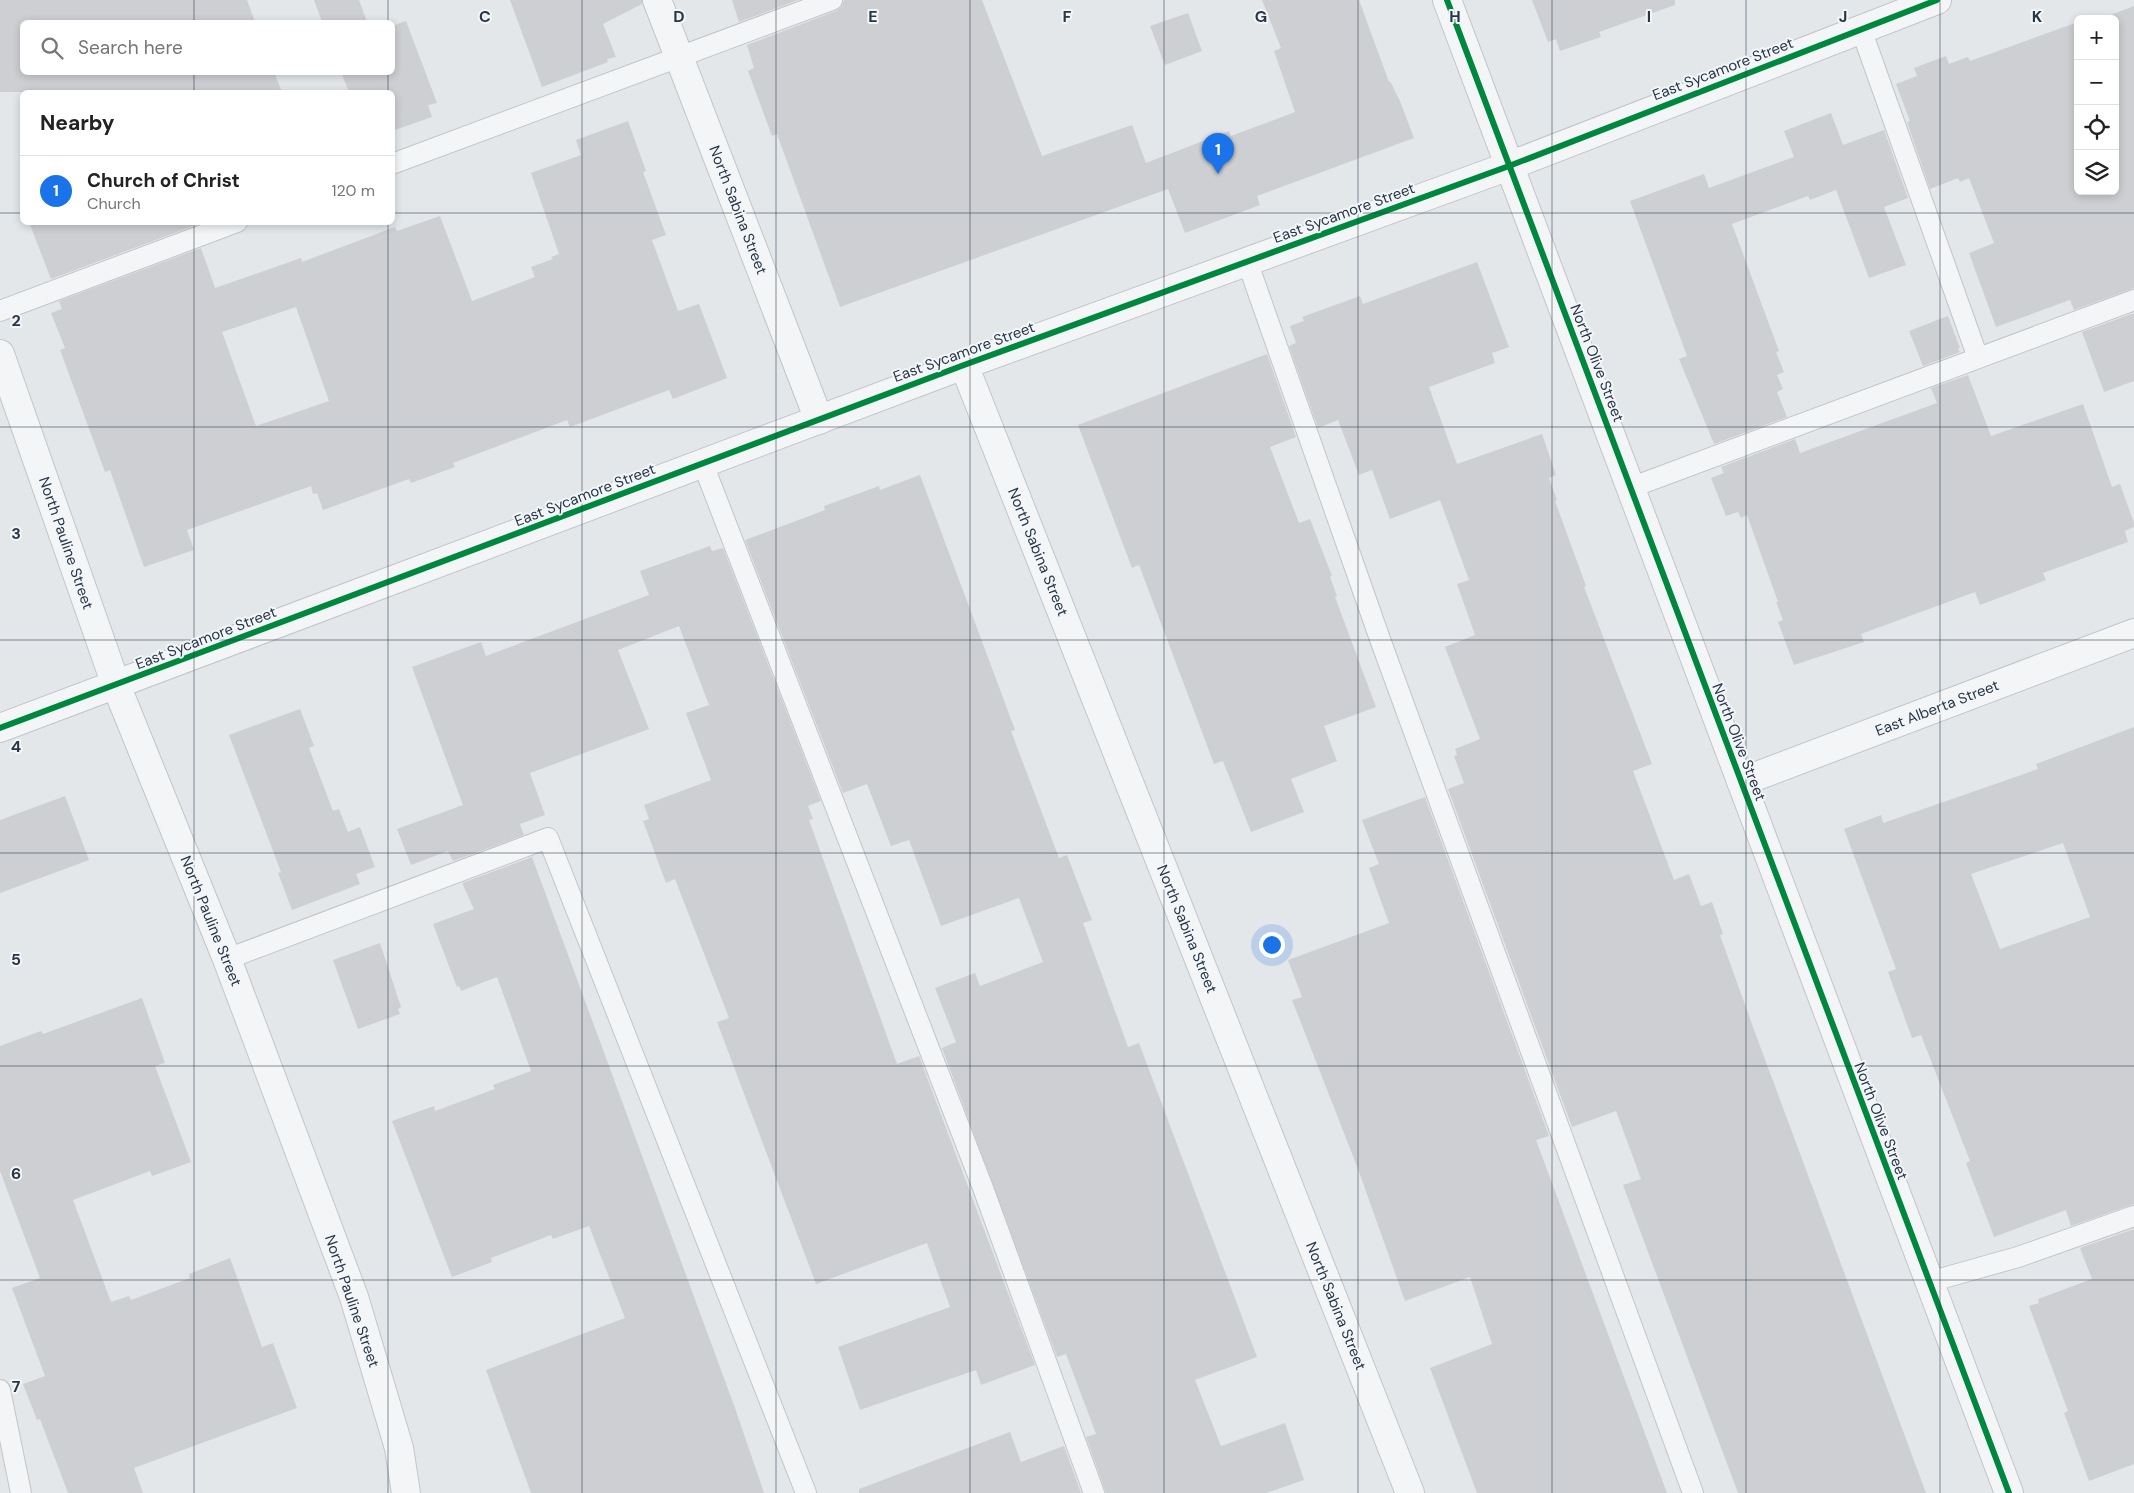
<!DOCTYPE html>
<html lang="en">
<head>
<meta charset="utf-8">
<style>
  :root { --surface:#fff; --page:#f6f6f6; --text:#222; --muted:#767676; --line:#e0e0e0; --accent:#1a73e8 }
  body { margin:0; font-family:"DM Sans",sans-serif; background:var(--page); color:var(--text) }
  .controls { position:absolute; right:15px; top:15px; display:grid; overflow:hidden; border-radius:8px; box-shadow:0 2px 8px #0003 }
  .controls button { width:45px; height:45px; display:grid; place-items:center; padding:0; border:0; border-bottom:1px solid var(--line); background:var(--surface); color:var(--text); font:25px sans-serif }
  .you { position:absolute; left:1271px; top:944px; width:18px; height:18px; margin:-12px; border:4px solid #fff; border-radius:50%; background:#1a73e8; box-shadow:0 0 0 8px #1a73e833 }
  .badge { display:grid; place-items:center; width:32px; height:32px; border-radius:50%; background:var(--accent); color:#fff; font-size:16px; font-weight:700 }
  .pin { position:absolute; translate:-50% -41px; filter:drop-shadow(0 1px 2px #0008) }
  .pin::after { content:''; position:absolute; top:26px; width:18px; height:15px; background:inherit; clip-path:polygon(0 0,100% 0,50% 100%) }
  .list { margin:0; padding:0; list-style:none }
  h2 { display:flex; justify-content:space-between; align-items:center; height:65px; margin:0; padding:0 20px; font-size:21px }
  h2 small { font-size:16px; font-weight:400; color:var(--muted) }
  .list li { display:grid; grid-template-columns:32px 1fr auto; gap:15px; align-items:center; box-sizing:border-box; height:70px; padding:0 20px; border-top:1px solid var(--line) }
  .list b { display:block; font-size:19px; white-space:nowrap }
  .list p { margin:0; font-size:16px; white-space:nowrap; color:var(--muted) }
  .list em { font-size:16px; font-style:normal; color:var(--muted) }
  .icon { flex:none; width:28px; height:28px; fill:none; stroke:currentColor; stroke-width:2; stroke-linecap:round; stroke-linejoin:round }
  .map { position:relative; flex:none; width:2134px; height:1493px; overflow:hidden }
  .search { position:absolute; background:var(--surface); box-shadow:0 2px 8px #0003; left:20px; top:20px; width:375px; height:55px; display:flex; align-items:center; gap:12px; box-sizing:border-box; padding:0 18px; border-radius:8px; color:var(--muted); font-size:19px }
  .panel { position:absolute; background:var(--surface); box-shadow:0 2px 8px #0003; left:20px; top:90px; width:375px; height:135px; border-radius:8px }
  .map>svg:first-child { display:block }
  .building { fill:#cdcfd2; fill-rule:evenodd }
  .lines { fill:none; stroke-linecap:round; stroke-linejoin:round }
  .service-casing { stroke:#c2c5c8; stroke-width:22 }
  .minor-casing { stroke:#c2c5c8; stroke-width:30 }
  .tertiary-casing { stroke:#c2c5c8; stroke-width:30 }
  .service { stroke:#f4f5f6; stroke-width:20 }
  .minor { stroke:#f4f5f6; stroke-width:28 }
  .tertiary { stroke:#f4f5f6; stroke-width:28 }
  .cycleway-casing { stroke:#f2f6f9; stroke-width:9 }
  .cycleway { stroke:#00873e; stroke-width:6 }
  .grid { fill:none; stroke:#283646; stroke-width:1; stroke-opacity:0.55 }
  .labels { text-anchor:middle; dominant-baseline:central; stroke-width:4; stroke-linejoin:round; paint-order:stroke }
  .street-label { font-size:15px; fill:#283646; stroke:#f2f6f9 }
  .grid-label { font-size:16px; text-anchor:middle; font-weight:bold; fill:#283646; stroke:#f2f6f9; stroke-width:4; stroke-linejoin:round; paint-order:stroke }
</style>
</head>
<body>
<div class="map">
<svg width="2134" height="1493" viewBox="0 0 2134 1493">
  <rect width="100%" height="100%" fill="#e4e7ea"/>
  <!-- building -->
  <path class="building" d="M0,0h247l8,22h-233v50h252l8,20h-282z
    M314,0h45l8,22h-45z
    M510,0h132v4l-39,20 13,33 -9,2 1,3 -66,25z
    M732,0h66l-59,22z
    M844,0h138l60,156 90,-31 14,38 83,-32 2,5 64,-24 -21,-61 7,-3 -19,-48h97l30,82 1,-1 10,20 14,37 -157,58 3,9 -75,28 -17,-44 -328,118 -63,-173 -5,2 -24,-65 6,-3 -7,-23 89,-34 5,-4z
    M1532,0h143v5l-76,27 2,5 -41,14 -4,-12 -8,3z
    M2134,6v282l-60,22 -4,-10 -74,27 -27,-74 25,-10 -25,-65 -9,4 -2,-4 -28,11 -23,-67 3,-1 -14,-37 21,-8 -3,-8 32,-12 3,8 19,-7 2,4 108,-39v169h37v-172h-28l11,-4 2,4z
    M1188,13l14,38 -37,14 -15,-39z
    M406,21l31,82 -9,2 4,12 -40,14v-39h-43l-8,-20h51v-46z
    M1831,113l12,32 41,-15 24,68 -24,9 22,58 -37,13 -33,-88 -26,10 -2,-4 -76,28 47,127 -3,1 8,20 -7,3 6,14 -6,3 10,25 -73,27 -35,-85 8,-3 -57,-155 74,-27 5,14 85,-31 -10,-26z
    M628,121l18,50 -3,1 23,63 -14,5 26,71 21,-7 28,74 -54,21 -4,-9 -99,37 -3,-7 -114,43 2,4 -44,16 -2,-4 -86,31 -6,-17 -4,1 -2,-8 -124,44 7,20 -50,17 -34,-97 -5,2 -45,-122 5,-2 -14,-35 11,-4 -3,-8 142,-53 14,40 86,-30 1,4 93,-35 2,4 43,-15 32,85 63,-24 -4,-10 22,-8 -2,-2 8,-3 -28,-81 50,-18 -5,-15zM296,307l33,94 -73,25 -34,-94z
    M29,222h162l2,4 -142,53z
    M1477,262l32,85 -17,6 3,10 -66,24 28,77 85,-30 14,41 -7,3 8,22 -2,1 31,85 -2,1 68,177 -19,7 41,109 15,-6 12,32 11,-4 11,32 -3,1 33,92 173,466h-188l-115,-308 18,-6 -25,-68 -44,16 -124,-338 16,-6 -10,-27 3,-1 -2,-6 25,-10 -35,-92 30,-12 -18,-51 12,-4 -29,-80 -50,19 -18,-49 -13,5 -21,-55 -20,8 -29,-82 7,-3 -6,-17 14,-5 -2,-4 58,-21 3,8z
    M2134,313v68l-30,11 -22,-60z
    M1948,316l12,32h-2l2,4 -37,14 -14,-35z
    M1267,354l29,83 -26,10 29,76 11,-4 22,57 -2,1 7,19 -2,1 41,110 -52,19 13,35 -46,18 13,33 -53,20 -28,-71 -9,3 -75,-199 -7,3 -54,-143z
    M1968,375l23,61 92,-32 29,83 8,-3 14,39v4l-9,4 3,11 -85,31 3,7 -66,25 -5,-13 -114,42 3,8 -70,23 -16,-43 5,-2 -7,-18h2l-31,-87 -6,3 -3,-6 -12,4 -15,-38 13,-5 -3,-6 74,-28 5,14 137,-50 -6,-15z
    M920,475l95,255 -4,1 48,127 8,-3 25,65 -9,3 45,124 11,-4 118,314 -62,23 26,66 64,-23 19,57 -38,13h-160l-20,-56 10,-3 -30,-80 -9,3 -115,-309 14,-6 -21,-54 40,-15 5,13 63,-24 -24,-64 -78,28 -32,-86 -18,6 -24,-62 -24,9 -98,-253 80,-30 -1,-4 55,-20 1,4z
    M710,546l2,5 11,-3 98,253 -13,5 5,13 -4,1 88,244 22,-8 116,309 -54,20 -5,-15 -116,40 -22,-63 112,-40 -23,-64 -111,41 -99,-262 12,-4 -54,-139 -9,4 -23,-62 6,-2 -5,-14 67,-25 -25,-67 23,-8 -30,-79 -61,24 31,79 -119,44 15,42 -25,9 4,11 -71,26 -5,-10 -37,14 -14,-36 66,-24 -51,-138 69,-25 5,14 163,-61 -9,-24z
    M300,709l14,37 -5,2 24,63 6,-2 9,23 12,-5 15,40 -19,7 4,10 -68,26 -14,-37 3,-1 -52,-137z
    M2134,727v477l-63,22 -5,-16 -72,27 -28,-74 4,-2 -49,-126 -9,3 -24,-66 8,-3 -52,-140 37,-14 2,8 155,-54 -2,-5zM2063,843l27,74 -90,32 -29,-75z
    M65,796l24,64 -89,33v-73z
    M1425,797l124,339 -13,4 131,353h-190l-47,-125 62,-24 -22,-67 -65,24 -47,-132 -66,-169 10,-3 -14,-37 101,-37 -20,-55 10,-4 -17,-44z
    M532,857l203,551 29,85h-233l-45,-123 139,-52 -36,-92 -36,13 -2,-4 -60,23 1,4 -40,15 -60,-156 42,-15 1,5 60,-22 -2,-4 38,-14 -34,-94 -36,14 -2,-5 -2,1 -24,-63 41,-15 -12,-26z
    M380,943l21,64 -3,2 2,5 -42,15 -25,-69z
    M142,998l23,65 -10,3 36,96 -39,14 -2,-5 -77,29 38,102 18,-6 2,4 59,-22 -1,-4 41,-16 32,89 11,-4 24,65 -163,60 9,25h-75l-28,-74 -3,1 -14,-36 22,-8 -33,-88 28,-10 -40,-107v-125l41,-15 2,3z
    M2134,1229v235l-45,17 -25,-68 4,-2 -39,-105 10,-3 -1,-4 54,-20 -12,-31z
    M1010,1432l11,30 43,-16 17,47h-222v-4z"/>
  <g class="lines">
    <!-- service casing -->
    <g class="service-casing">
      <path id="service" d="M1861,29l117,329
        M392,164l440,-164
        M1247,261l134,381 312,851
        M0,311l237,-89
        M703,464l280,724 111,305
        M1630,488l504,-188
        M227,959l321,-121 258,655
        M1929,1282l89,-25 116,-41
        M0,1390l21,103"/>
    </g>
    <!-- minor casing -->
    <g class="minor-casing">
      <path id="minor" d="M657,0l162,420
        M1447,0l562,1493
        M0,354l116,331 111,274 127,338 45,151 7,45
        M964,365l446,1128
        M1741,782l393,-149"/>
    </g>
    <!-- tertiary casing -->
    <g class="tertiary-casing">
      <path id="tertiary" d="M0,728l964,-363 545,-199 428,-166"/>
    </g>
    <!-- service -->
    <use href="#service" class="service"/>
    <!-- minor -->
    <use href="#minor" class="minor"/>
    <!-- tertiary -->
    <use href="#tertiary" class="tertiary"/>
    <!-- cycleway casing -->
    <g class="cycleway-casing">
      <path id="cycleway" d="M1447,0l562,1493
        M0,728l964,-363 545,-199 428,-166"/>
    </g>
    <!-- cycleway -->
    <use href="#cycleway" class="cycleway"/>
  </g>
  <!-- grid -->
  <path class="grid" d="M194,0v22M388,0v22M582,0v1493M776,0v1493M970,0v1493M1164,0v1493M1358,0v1493M1552,0v1493M1746,0v1493M1940,0v1493M194,72v20M388,72v20M0,213h22M392,213h1742M194,222v1271M388,222v1271M0,427h2134M0,640h2134M0,853h2134M0,1066h2134M0,1280h2134"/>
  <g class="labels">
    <!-- street labels -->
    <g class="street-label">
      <text transform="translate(1723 69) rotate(-21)">East Sycamore Street</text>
      <text transform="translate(738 210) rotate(69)">North Sabina Street</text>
      <text transform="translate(1344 213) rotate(-20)">East Sycamore Street</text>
      <text transform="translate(964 352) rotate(-20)">East Sycamore Street</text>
      <text transform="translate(1597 363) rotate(69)">North Olive Street</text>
      <text transform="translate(585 495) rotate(-21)">East Sycamore Street</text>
      <text transform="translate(66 543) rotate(71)">North Pauline Street</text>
      <text transform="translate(1038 552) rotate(68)">North Sabina Street</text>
      <text transform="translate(206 638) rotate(-21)">East Sycamore Street</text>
      <text transform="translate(1937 708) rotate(-21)">East Alberta Street</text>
      <text transform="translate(1739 742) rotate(69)">North Olive Street</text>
      <text transform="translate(211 921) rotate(68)">North Pauline Street</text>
      <text transform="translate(1187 929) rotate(68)">North Sabina Street</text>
      <text transform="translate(1881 1121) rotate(69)">North Olive Street</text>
      <text transform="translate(352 1301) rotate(71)">North Pauline Street</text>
      <text transform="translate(1336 1306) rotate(68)">North Sabina Street</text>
    </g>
  </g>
  <g class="grid-label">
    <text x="485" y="22">C</text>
    <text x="679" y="22">D</text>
    <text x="873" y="22">E</text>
    <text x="1067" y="22">F</text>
    <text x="1261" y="22">G</text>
    <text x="1455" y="22">H</text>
    <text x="1649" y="22">I</text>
    <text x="1843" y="22">J</text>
    <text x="2037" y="22">K</text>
    <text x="16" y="326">2</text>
    <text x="16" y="539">3</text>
    <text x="16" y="752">4</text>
    <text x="16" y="965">5</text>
    <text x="16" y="1179">6</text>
    <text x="16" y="1392">7</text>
  </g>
</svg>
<div class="controls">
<button>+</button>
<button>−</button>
<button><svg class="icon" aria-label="locate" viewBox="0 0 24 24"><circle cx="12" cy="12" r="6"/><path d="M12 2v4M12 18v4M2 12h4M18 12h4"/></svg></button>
<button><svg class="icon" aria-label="layers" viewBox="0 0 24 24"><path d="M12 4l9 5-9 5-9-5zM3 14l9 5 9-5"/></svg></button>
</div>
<div class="you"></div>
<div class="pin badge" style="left:1218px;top:174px">1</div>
<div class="search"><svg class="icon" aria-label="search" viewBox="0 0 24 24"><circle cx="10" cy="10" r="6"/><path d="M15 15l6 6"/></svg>Search here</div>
<section class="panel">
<h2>Nearby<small></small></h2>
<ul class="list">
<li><span class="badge">1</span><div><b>Church of Christ</b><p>Church</p></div><em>120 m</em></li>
</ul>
</section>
</div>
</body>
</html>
